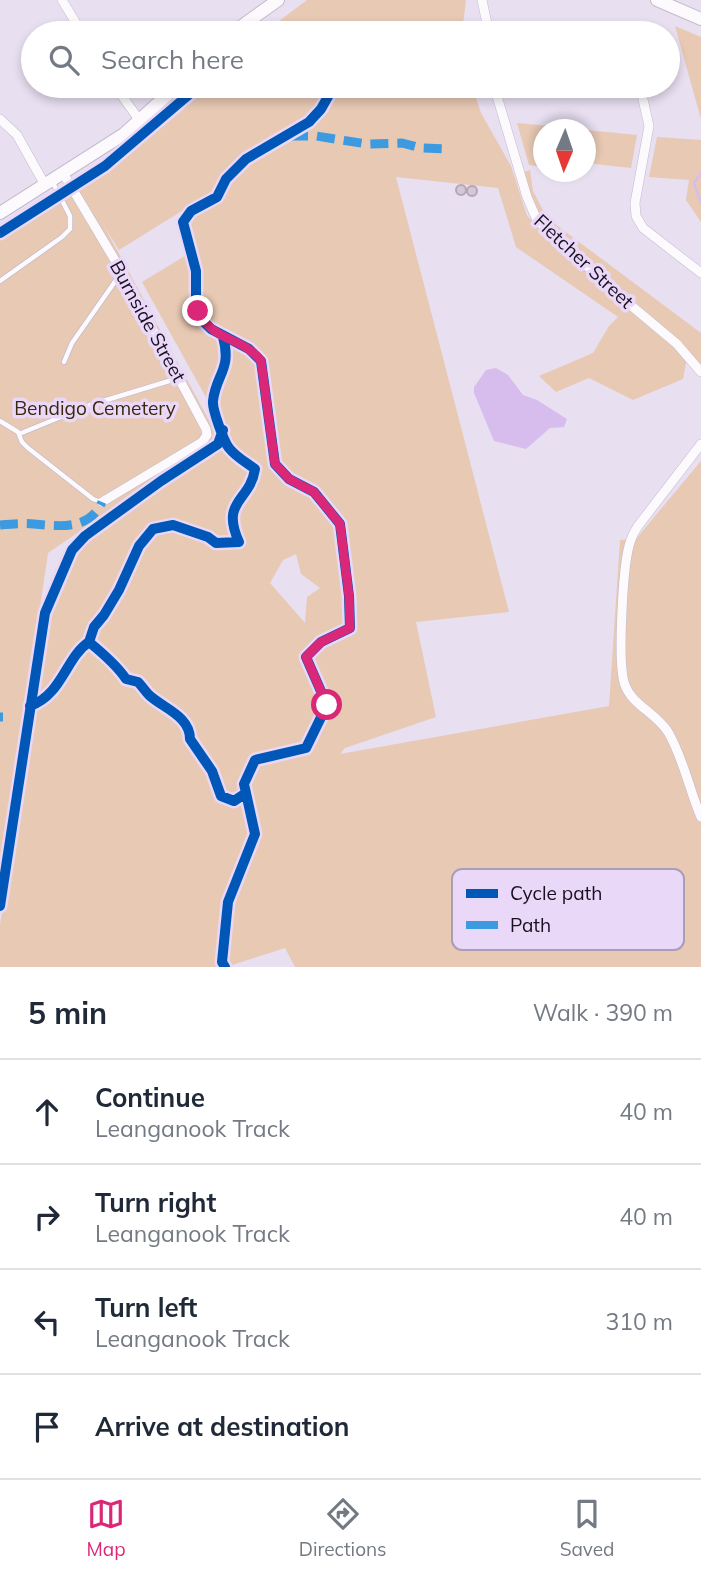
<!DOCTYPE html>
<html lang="en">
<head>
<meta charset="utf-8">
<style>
  :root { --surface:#fff; --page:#f6f6f7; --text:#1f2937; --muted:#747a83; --line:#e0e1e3; --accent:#db2777 }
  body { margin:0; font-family:Mulish,sans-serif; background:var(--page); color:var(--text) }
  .compass { position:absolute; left:533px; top:119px; width:63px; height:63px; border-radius:50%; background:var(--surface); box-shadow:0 4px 10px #0003; rotate:182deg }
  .stop { position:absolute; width:21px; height:21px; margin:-16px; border:5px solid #db2777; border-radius:50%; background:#fff }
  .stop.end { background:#db2777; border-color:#fff; box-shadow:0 2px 7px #0008 }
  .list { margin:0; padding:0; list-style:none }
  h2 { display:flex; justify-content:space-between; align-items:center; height:91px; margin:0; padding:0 28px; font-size:30px }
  h2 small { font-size:23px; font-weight:400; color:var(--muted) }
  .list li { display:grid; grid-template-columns:46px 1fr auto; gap:21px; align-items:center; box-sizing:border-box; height:105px; padding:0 28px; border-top:2px solid var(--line) }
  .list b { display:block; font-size:26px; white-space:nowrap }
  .list p { margin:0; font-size:23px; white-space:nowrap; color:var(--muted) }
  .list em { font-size:23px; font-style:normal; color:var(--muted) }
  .icon { flex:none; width:38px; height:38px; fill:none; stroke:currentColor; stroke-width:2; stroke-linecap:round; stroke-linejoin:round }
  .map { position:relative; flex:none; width:701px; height:967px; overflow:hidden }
  .search { position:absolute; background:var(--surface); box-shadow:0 4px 10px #0003; left:21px; right:21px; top:21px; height:77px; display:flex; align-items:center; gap:18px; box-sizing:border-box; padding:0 24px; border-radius:38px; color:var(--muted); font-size:26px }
  .sheet { height:511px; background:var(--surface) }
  nav { display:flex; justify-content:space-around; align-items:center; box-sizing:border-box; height:98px; border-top:2px solid var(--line); background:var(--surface); font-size:19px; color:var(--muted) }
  nav a { display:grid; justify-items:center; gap:4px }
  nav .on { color:var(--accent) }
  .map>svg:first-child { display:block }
  .green { fill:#e7c9b4; fill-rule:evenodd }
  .water { fill:#d6bded }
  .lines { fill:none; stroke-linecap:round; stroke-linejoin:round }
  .stream { stroke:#d6bded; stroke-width:2.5 }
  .building { fill:#d4c7d8; stroke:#b3a7b6; stroke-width:2 }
  .lane-casing { stroke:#c4bbcd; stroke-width:6 }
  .street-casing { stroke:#c4bbcd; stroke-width:10 }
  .secondary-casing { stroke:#c4bbcd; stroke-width:14 }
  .lane { stroke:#fcfafd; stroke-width:4.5 }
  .street { stroke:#fcfafd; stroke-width:9 }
  .secondary { stroke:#fcfafd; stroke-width:12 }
  .quiet { stroke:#3b9ae0; stroke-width:9; stroke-dasharray:18 9; stroke-linecap:butt }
  .cycleway-casing { stroke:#e9d8f8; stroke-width:15 }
  .cycleway { stroke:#0057b8; stroke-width:10 }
  .route { stroke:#db2777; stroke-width:9 }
  .labels { text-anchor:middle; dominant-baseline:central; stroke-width:7; stroke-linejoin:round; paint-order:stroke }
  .street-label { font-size:19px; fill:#190f21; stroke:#e9d8f8 }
  .park-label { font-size:19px; fill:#3b270e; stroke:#e9d8f8 }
  .key { fill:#e9d8f8; stroke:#ab9cb8; stroke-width:2 }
  .key-label { font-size:19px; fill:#190f21 }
</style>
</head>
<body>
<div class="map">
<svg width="701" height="967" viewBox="0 0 701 967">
  <rect width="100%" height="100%" fill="#e8dff1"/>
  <!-- green -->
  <path class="green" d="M307,0h159l-4,33h-199z
    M675,26l26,11v82z
    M206,86h266l9,27 30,53 16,50 160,142 -4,21 -50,21 -44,-22 -33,14 -17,-16 54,-23 16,-27 9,-9 -102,-70 -18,-59 -102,-11 113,435 -93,10 20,95 -91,31 -5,6 269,-48 11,-166 16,-1 65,-78v506h-406l-10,-19 -59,19h-226v-42l46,-312 27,-63 29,-24 126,-89 -86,-155 51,-31 -8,-42 -66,41 -16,-26 115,213 -170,116 -48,325v-641l82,-52 109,-85zM296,554l5,20 19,14 -13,9 -2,26 -35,-40 13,-23z
    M517,123l67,6 -40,1 -1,37 -14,-2z
    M586,130l51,5 -6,33 -45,-5z
    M657,137l44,3v82l-15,-22 3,-20 -40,-3z
    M530,170l3,21 14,27 154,115v34l-161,-148 -9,-13 -7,-34z"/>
  <!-- water -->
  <path class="water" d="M496,368l12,7 15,20 14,5 30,19 -3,8 -14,1 -24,21 -32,-8 -20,-48v-6l12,-17z"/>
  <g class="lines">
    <!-- stream -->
    <path class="stream" d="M701,173l-7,10 7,19"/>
  </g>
  <!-- building -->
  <path class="building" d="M456 190a5 5 0 1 1 10 0a5 5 0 1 1-10 0Z
    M467 191a5 5 0 1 1 10 0a5 5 0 1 1-10 0Z"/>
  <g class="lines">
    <!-- lane casing -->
    <g class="lane-casing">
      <path id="lane" d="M0,281l62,-44 8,-8v-13l-18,-35
        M64,362l8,-19 49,-70
        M0,421l18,11 4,10 6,6 65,51 8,3
        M19,434l71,-29 89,-27"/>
    </g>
    <!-- street casing -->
    <g class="street-casing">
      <path id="street" d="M62,0l20,33
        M482,0l7,33
        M489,33h11
        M115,86l25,35
        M494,86l33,111 10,23 78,72 62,52 24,28
        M640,86l9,40 -14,77 1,13 7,12 58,45
        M0,119l17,16 28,50
        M63,173l59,99 84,157 1,6 -5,7 -100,60
        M701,444l-63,82c-4,6 -7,12 -9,20 -6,22 -12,119 -4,139 7,20 31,28 43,47 15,25 21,57 33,85"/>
    </g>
    <!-- secondary casing -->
    <g class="secondary-casing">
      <path id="secondary" d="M657,0l44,19
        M232,33l46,-33
        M0,213l124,-79 53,-48"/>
    </g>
    <!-- lane -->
    <use href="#lane" class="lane"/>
    <!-- street -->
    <use href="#street" class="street"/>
    <!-- secondary -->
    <use href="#secondary" class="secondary"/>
    <!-- quiet -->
    <path class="quiet" d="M290,136h26l51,8 35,-1 19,5 28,1
      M0,525c11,-1 22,-2 34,-1 25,2 55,7 68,-22
      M0,717h3"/>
    <!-- cycleway casing -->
    <g class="cycleway-casing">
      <path id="cycleway" d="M0,233l105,-67 94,-80
        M223,337c9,33 -7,37 -10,64 -1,8 11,41 16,47 7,9 18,15 26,21 -5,33 -35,31 -16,73l-23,1 -8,-6 -35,-12 -20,4 -14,17 -20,44 -15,25 -10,12 -5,15c11,9 29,25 37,37l12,3c4,4 7,9 11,13 14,13 41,21 41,44l22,32 9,25 13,5 12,-8
        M30,706c32,-11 36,-49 59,-64
        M0,906l45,-293 27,-63 13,-14 76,-55 57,-37 5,-14
        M225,967l-3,-5 6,-60 27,-68 -11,-50 11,-24 51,-12 21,-43 -21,-48 15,-15 29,-14 -1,-32 -9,-72 -26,-32 -25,-13 -14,-15 -14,-103 -12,-12 -38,-20 -7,-7 -8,-21v-30l-13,-49 8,-11 26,-14 9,-18 20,-20 63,-37 12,-13 13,-23"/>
    </g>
    <!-- cycleway -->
    <use href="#cycleway" class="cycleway"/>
  </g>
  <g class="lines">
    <!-- route -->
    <path class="route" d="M198,311c16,32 44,25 63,50l14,103 14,15 25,13 26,32 9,72 1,32 -29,14 -15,15 21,48"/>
  </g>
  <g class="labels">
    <!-- street labels -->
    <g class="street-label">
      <text transform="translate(584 261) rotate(43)">Fletcher Street</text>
      <text transform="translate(148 321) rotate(61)">Burnside Street</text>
    </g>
    <!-- park labels -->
    <g class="park-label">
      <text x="95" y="408">Bendigo Cemetery</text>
    </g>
  </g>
  <!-- legend -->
  <rect x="452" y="869" width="232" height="81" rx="10" class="key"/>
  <rect x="466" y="889" width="32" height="9" fill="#0057b8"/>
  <rect x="466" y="921" width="32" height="8" fill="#3b9ae0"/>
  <g class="key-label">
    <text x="510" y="900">Cycle path</text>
    <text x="510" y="932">Path</text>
  </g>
</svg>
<svg class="compass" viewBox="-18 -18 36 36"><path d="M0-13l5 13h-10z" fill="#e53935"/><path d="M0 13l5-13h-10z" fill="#747a83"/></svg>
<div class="stop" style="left:327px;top:705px"></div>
<div class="stop end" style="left:198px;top:311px"></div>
<div class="search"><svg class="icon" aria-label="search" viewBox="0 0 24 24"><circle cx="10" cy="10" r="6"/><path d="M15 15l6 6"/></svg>Search here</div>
</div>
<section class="sheet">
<h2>5 min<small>Walk · 390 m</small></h2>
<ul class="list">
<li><svg class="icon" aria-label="ahead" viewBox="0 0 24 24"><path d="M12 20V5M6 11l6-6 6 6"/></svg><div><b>Continue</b><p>Leanganook Track</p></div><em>40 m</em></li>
<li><svg class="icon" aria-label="right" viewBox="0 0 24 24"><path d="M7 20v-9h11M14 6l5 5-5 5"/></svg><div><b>Turn right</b><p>Leanganook Track</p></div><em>40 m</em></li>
<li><svg class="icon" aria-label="left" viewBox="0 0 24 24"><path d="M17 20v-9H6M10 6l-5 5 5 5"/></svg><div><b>Turn left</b><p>Leanganook Track</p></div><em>310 m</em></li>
<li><svg class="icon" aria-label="arrive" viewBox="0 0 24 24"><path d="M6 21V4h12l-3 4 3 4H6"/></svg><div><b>Arrive at destination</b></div></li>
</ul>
</section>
<nav>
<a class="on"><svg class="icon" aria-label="map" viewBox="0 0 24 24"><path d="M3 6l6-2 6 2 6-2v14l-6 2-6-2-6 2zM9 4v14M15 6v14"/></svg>Map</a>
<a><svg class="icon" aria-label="directions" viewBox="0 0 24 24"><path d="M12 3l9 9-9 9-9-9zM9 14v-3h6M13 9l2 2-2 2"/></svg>Directions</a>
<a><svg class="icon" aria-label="saved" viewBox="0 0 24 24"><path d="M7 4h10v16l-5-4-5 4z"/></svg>Saved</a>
</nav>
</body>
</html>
